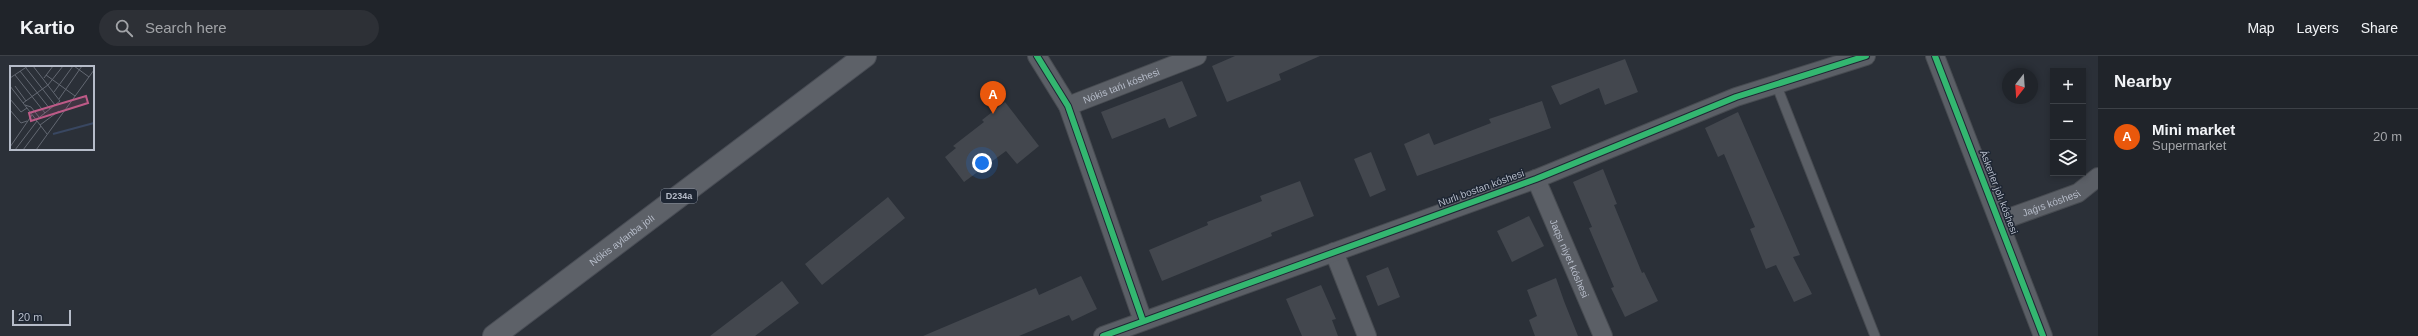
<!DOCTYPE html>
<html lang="en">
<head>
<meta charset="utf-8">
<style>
  :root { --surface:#20242a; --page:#2d3036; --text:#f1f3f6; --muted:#a2a4a8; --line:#3d4147; --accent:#ea580c }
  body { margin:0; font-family:Arial,sans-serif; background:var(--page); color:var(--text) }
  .controls { position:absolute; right:12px; top:12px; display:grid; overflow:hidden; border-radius:0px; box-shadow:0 2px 6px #0003 }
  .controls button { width:36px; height:36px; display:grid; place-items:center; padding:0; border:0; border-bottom:1px solid var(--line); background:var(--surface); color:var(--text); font:20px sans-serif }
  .compass { position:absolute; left:2002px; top:12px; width:36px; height:36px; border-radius:50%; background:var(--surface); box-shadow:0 2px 6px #0003; rotate:197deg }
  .scale { position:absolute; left:12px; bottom:10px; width:59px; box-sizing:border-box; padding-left:4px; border:2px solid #b6bcc9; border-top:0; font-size:11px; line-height:14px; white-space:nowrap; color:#b6bcc9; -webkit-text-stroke:3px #1e2633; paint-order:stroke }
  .you { position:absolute; left:982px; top:107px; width:14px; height:14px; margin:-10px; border:3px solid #fff; border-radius:50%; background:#1a73e8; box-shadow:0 0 0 6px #1a73e833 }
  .badge { display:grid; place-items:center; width:26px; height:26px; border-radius:50%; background:var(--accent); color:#fff; font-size:13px; font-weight:700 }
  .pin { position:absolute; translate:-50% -33px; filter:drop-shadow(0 1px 2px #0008) }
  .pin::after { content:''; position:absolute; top:21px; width:14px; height:12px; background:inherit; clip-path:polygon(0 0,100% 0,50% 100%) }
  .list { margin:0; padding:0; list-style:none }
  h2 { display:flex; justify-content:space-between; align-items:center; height:52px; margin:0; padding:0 16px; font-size:17px }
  h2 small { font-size:13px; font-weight:400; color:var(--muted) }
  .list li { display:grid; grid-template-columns:26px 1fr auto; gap:12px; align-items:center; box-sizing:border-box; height:56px; padding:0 16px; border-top:1px solid var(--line) }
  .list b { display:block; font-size:15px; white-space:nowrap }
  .list p { margin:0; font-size:13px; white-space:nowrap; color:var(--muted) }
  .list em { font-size:13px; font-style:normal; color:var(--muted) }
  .icon { flex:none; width:22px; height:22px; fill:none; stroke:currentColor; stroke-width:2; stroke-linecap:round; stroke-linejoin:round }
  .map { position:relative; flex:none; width:2098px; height:280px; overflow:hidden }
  header { display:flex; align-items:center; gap:24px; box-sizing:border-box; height:56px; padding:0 20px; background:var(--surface); border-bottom:1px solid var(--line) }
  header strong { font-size:19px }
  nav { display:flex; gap:22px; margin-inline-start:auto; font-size:14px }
  .search { width:280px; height:36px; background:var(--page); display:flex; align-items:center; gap:10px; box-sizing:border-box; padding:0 14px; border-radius:22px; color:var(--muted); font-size:15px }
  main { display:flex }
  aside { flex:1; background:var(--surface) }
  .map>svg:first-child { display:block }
  .building { fill:#43474e }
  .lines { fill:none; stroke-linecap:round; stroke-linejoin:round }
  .service-casing { stroke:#474b51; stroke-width:11 }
  .minor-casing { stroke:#474b51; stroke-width:20 }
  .primary-casing { stroke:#494d55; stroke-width:24 }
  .service { stroke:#5b5f66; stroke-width:9 }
  .minor { stroke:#5b5f66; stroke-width:18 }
  .primary { stroke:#5d6168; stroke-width:22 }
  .cycleway-casing { stroke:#1e2633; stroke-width:8 }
  .cycleway { stroke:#33b770; stroke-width:6 }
  .labels { text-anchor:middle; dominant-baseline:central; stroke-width:3; stroke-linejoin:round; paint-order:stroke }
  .shield { fill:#1e2633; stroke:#888f9c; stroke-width:1 }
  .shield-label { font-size:9px; font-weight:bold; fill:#b6bcc9 }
  .street-label { font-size:10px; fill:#b6bcc9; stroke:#1e2633 }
  .inset-river { fill:none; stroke:#394761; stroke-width:2 }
  .inset-road { fill:none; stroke:#636872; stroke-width:1 }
  .view { fill:#bd5a87; fill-opacity:0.15; stroke:#bd5a87; stroke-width:2 }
  .inset-edge { fill:none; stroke:#b6bcc9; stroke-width:2 }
</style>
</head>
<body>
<header>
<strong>Kartio</strong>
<div class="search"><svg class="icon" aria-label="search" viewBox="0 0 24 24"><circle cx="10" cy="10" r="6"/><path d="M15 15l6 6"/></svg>Search here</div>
<nav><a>Map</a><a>Layers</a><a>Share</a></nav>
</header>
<main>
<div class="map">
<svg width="2098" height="280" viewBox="0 0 2098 280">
  <rect width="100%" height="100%" fill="#2b3038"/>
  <!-- building -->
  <path class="building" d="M1235,0h85l-41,18 2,6 -54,22 -15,-36z
    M1625,3l13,33 -33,13 -6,-17 -39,17 -9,-19z
    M1182,25l15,35 -28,12 -4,-10 -53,21 -11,-27z
    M1542,45l9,27 -134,48 -13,-32 25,-11 5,12 57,-22 -2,-4z
    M1005,46l34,44 -22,18 -11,-13 -42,31 -19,-25 11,-9 -3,-2 31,-24 -2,-2z
    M1738,56l62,143 -7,2 19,37 -18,8 -18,-37 -10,4 -16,-40 5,-2 -31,-73 -6,3 -13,-29z
    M1371,96l15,38 -16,7 -16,-38z
    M1603,113l14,35 -3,1 28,68 2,-1 14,29 -33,16 -14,-29 3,-1 -25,-59 3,-1 -19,-45z
    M1300,125l14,35 -43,17 1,3 -110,45 -13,-31 59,-25 -1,-3 55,-21 -2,-5z
    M888,141l17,21 -83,67 -17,-21z
    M1529,160l15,30 -32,16 -15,-31z
    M1388,211l12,30 -22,9 -12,-30z
    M1081,220l16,33 -25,12 -3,-6 -50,21h-96l113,-48 3,7z
    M1556,222l8,23 14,35h-43l-6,-16 8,-4 -10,-26z
    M782,225l17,22 -44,33h-45z
    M1321,229l15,34 -4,1 6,16h-36l-16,-37z"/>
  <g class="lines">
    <!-- service casing -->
    <g class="service-casing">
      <path id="service" d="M1776,28l99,252"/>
    </g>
    <!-- minor casing -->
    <g class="minor-casing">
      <g id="minor">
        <path d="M1037,0l31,50 75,215"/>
        <path d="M1935,0l108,280"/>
        <path id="s1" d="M1068,50l129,-50"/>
        <path id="s2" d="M1536,123l67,157"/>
        <path id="s3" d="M2000,165l78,-28 20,-16"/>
        <path d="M1334,196l33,84"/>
        <path d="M1103,280l433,-157 200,-82 130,-41"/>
      </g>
    </g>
    <!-- primary casing -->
    <g class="primary-casing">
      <g id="primary">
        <path id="s4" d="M494,280l371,-280"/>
      </g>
    </g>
    <!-- service -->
    <use href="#service" class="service"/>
    <!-- minor -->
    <use href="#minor" class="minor"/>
    <!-- primary -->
    <use href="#primary" class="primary"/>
    <!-- cycleway casing -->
    <g class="cycleway-casing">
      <path id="cycleway" d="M1037,0l31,50 75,215
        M1935,0l108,280
        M1103,280l433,-157 200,-82 130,-41"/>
    </g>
    <!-- cycleway -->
    <use href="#cycleway" class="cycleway"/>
  </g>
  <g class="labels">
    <!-- shield labels -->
    <rect class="shield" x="661" y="133" width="36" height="14" rx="3"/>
    <g class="shield-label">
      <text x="679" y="140">D234a</text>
    </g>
    <!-- street labels -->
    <g class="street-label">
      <text stroke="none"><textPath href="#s1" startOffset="57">Nókis tańı kóshesi</textPath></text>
      <text transform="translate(1481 132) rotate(-20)">Nurlı bostan kóshesi</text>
      <text transform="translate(1999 136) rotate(69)">Áskerler jolı kóshesi</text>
      <text stroke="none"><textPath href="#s3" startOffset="54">Jaǵıs kóshesi</textPath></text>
      <text stroke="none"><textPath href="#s4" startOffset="160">Nókis aylanba jolı</textPath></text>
      <text stroke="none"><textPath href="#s2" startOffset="86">Jaqsı niyet kóshesi</textPath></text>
    </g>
  </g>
  <!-- overview -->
  <g transform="translate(10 10)">
    <rect width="84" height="84" fill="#2b3038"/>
    <path class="inset-river" d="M43,68l41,-11"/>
    <path class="inset-road" d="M23,0l27,35 -24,19M64,0l15,11M16,2l29,37M10,5l30,38M5,9l30,38M36,9l29,21M0,12l18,-12M34,12l9,-12M0,20l37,48M5,20l11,15M44,26l19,-26M0,33l11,13 6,-4M49,33l23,-33M13,37l25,-18 15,-19M15,39l6,2 8,10M0,44l11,13 6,-2M30,59l19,-14M0,81l22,-32M5,84l22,-29M13,84l18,-24M26,84l58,-80"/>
    <path class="view" d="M76,30l2,7 -57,18 -2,-8z"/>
    <rect width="84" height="84" class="inset-edge"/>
  </g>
</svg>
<div class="controls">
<button>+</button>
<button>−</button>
<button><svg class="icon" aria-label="layers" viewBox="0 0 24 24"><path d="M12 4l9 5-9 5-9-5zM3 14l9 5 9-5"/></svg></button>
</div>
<svg class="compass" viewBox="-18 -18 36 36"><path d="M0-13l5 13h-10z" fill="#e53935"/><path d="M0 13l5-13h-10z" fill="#a2a4a8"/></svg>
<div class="scale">20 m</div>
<div class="you"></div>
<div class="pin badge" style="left:993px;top:58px">A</div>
</div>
<aside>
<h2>Nearby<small></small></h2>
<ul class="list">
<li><span class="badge">A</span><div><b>Mini market</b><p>Supermarket</p></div><em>20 m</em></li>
</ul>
</aside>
</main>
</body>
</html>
